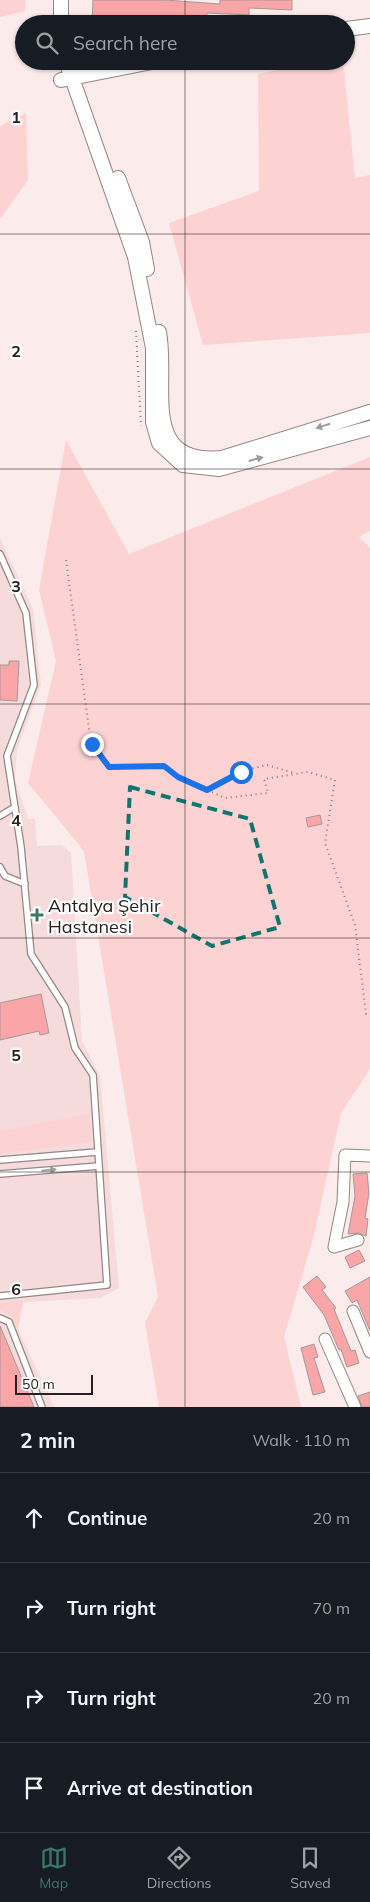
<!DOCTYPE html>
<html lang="en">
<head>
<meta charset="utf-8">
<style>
  :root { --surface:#171b24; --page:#20242c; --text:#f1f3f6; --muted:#9ea1a6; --line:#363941; --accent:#387866 }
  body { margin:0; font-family:Mulish,sans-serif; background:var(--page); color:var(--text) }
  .scale { position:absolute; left:15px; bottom:12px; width:78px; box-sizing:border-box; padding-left:5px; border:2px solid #272121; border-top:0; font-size:14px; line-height:18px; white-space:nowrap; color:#272121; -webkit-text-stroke:4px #fdfdfd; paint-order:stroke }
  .stop { position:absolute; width:15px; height:15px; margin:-11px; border:4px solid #1a73e8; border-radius:50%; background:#fff }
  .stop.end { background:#1a73e8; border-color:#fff; box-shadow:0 1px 5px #0008 }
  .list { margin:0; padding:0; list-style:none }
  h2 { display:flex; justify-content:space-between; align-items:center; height:65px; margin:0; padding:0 20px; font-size:21px }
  h2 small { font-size:16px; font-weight:400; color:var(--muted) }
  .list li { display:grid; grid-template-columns:32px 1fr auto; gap:15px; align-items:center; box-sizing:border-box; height:90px; padding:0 20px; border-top:1px solid var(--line) }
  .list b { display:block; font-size:19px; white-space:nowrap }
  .list em { font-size:16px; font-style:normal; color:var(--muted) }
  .icon { flex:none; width:28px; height:28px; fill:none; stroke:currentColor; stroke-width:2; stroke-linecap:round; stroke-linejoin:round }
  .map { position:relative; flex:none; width:370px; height:1407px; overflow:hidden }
  .search { position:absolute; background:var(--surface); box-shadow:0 1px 4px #0004; left:15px; right:15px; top:15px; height:55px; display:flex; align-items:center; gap:12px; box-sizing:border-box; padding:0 18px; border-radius:28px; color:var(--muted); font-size:19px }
  .sheet { height:425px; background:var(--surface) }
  nav { display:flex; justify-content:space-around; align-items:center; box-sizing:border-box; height:70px; border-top:1px solid var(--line); background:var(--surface); font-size:14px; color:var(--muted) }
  nav a { display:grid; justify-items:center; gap:2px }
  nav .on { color:var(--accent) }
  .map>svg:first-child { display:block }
  .built { fill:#f5dbdb }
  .green { fill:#fdd2d3 }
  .building { fill:#faa5a7; stroke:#a89898 }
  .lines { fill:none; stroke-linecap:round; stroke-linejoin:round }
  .service-casing { stroke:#958686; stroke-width:8 }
  .minor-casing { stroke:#958686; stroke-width:13 }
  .tertiary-casing { stroke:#958686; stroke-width:16 }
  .path { stroke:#8a7e7e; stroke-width:2; stroke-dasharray:1 4; stroke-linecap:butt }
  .service { stroke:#fff; stroke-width:5.5 }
  .minor { stroke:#fff; stroke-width:11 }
  .tertiary { stroke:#fff; stroke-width:14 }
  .oneway { fill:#9e9b9b }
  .route { stroke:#1a73e8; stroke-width:6 }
  .marked { fill:none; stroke:#0f766e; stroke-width:4; stroke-dasharray:10 6; stroke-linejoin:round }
  .grid { fill:none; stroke:#272121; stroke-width:1; stroke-opacity:0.55 }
  .poi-dot { fill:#387866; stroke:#fdfdfd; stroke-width:2 }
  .labels { text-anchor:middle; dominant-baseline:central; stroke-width:4.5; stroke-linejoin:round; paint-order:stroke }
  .poi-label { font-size:18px; fill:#272121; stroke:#fdfdfd; text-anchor:start }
  .grid-label { font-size:16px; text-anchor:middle; font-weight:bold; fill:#272121; stroke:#fdfdfd; stroke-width:4.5; stroke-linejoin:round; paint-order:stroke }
</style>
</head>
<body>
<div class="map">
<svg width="370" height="1407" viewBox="0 0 370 1407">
  <rect width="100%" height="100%" fill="#fcebeb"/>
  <!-- built -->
  <path class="built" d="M0,538l33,71 8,76 -24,64 -2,31 13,39h7l2,27 25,-1 9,8 11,188 18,35 19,212 -19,10 -77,4 -5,27 36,78h-54z"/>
  <!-- green -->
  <path class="green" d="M0,0h26l-1,11 -25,6z
    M324,61h19l12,117 15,-3v158l-167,12 -34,-122 90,-32 -1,-117z
    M26,113l2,67 -28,39v-93z
    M66,440l63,114 241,-97v74l-11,6 11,11v521l-29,44 -27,122 -30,102 17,70h-142l-14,-84 13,-26 -74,-446 -56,-68 28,-122 -17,-71z
    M89,1114l2,28 -91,12v-23z
    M23,1301l-5,28 -8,-14 -10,-6v-6z"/>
  <!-- building -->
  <path class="building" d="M93,0h72l55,4v-4h72v10l-43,-2v7l-42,-2 -1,11h-114z
    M9,661h10l-2,40 -17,-1v-35h9z
    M320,815l2,9 -14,3 -2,-9z
    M41,994l8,39 -9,2 -1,-4 -39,9v-37z
    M367,1173l2,20 -4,25 3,1 -2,17 -7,-3 -11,1 7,-38 -2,-22z
    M359,1250l6,11 -15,7 -5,-11z
    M317,1276l9,11 -4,3 14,18 -2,1 17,42 4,-1 4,13 -12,4 -6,-18 -2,1 -15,-35 -21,-28z
    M370,1277v54l-13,-31 -5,3 -7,-12z
    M0,1326l34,81h-34z
    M314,1344l4,13 -4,1 11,34 -12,3 -12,-47z
    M370,1392v15h-8l-4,-11z"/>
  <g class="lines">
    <!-- service casing -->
    <g class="service-casing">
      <path id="service" d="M0,554l26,59 8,72 -27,71 14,91 10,107 34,53 10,41 18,27 14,210 -107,11
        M0,816l15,-9
        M0,867l5,9 20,8
        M0,1160l97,-8
        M0,1174l99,-8
        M0,1318l9,4 33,85"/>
    </g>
    <!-- minor casing -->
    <g class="minor-casing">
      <path id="minor" d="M358,1240l-24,7 9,-45 2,-47 25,1
        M353,1311l17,41
        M325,1339l30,68"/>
    </g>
    <!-- tertiary casing -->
    <g class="tertiary-casing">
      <path id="tertiary" d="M61,0v24
        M346,29l24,-3
        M66,61l69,196 18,91v74l6,21 24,22 36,4 151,-41
        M61,80l96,-19
        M118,178l24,64 5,27
        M159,332c10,54 -21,133 63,126l148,-46"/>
    </g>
    <!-- path -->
    <path class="path" d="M136,331l5,95
      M66,560l25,184 18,23 55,-1 14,11 47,21 43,-5 -4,-14 44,-7 27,8 -10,63 30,82 11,89 4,2
      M208,790l33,-19 26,-6 27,8"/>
    <!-- service -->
    <use href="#service" class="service"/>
    <!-- minor -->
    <use href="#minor" class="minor"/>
    <!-- tertiary -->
    <use href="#tertiary" class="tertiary"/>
  </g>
  <!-- one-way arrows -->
  <defs><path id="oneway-solid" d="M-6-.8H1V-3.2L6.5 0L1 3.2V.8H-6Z" transform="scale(1.25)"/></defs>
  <g class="oneway">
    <use href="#oneway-solid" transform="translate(323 426) rotate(163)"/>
    <use href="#oneway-solid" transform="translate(256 459) rotate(-15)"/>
    <use href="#oneway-solid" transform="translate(49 1170) rotate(-5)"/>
  </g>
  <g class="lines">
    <!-- route -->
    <path class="route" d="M92,744l17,23 55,-1 14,11 29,13 34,-18"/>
  </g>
  <!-- marked area -->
  <path class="marked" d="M130,787l120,32 30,108 -68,19 -87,-49z"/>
  <!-- grid -->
  <path class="grid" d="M185,0v24M185,61v1346M0,234h370M0,469h370M0,704h370M0,938h370M0,1172h370"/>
  <!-- markers -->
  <path class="poi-dot" d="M34.5 907.5h5v5h5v5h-5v5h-5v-5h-5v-5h5z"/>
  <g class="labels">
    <!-- poi labels -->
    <g class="poi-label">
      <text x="48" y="905">Antalya Şehir<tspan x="48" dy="21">Hastanesi</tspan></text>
    </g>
  </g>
  <g class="grid-label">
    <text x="16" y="123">1</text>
    <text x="16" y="357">2</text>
    <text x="16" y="592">3</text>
    <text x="16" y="826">4</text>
    <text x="16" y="1061">5</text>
    <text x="16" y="1295">6</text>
  </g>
</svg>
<div class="scale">50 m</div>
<div class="stop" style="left:241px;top:772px"></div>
<div class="stop end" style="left:92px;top:744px"></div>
<div class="search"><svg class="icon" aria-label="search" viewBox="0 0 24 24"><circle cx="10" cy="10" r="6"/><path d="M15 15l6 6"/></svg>Search here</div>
</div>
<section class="sheet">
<h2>2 min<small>Walk · 110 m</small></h2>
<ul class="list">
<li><svg class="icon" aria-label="ahead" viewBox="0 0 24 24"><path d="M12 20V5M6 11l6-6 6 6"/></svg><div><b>Continue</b></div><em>20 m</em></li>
<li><svg class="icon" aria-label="right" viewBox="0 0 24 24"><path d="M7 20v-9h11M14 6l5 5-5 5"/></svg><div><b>Turn right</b></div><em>70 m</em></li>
<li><svg class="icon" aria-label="right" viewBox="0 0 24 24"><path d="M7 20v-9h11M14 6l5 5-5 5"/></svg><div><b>Turn right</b></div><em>20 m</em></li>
<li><svg class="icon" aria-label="arrive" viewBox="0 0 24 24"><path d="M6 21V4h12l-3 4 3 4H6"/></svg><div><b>Arrive at destination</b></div></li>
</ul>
</section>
<nav>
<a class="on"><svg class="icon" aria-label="map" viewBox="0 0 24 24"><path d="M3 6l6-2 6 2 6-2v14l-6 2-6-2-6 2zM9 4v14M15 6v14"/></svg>Map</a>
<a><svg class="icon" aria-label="directions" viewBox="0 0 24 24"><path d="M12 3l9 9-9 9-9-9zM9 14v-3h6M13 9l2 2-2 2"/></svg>Directions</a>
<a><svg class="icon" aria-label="saved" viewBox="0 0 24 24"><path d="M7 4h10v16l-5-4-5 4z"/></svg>Saved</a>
</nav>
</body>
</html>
